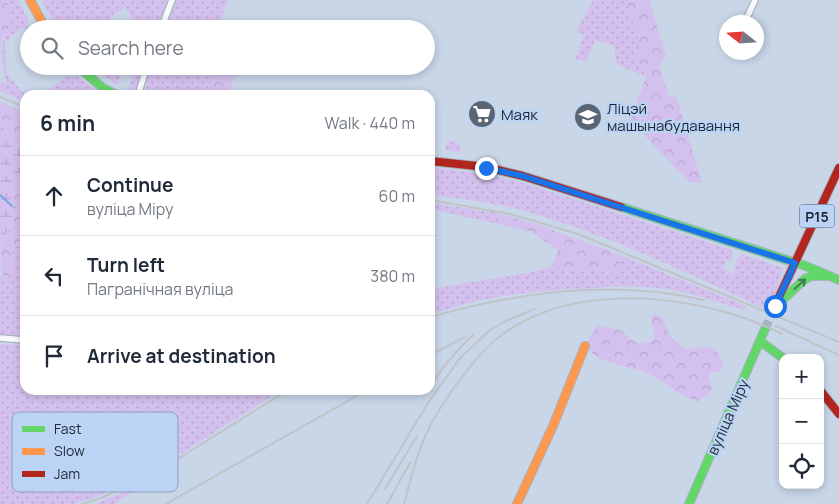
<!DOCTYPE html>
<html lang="en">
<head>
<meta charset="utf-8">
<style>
  :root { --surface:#fff; --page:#f6f6f7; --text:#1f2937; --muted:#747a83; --line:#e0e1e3 }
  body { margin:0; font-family:Manrope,sans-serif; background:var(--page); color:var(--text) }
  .controls { position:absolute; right:15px; bottom:15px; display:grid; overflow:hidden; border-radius:10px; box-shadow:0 2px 8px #0003 }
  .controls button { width:45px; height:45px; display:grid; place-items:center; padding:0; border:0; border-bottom:1px solid var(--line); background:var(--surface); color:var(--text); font:25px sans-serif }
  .compass { position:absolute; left:719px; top:15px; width:45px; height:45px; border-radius:50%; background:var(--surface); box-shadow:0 2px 8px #0003; rotate:287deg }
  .stop { position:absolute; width:15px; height:15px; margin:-11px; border:4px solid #1a73e8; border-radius:50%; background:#fff }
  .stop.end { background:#1a73e8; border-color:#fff; box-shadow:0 1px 5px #0008 }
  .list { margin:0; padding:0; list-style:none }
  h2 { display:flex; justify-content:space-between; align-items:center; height:65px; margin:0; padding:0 20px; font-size:21px }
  h2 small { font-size:16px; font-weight:400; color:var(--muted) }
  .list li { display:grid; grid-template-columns:32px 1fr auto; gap:15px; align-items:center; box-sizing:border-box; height:80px; padding:0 20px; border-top:1px solid var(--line) }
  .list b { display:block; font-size:19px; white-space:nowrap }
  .list p { margin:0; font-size:16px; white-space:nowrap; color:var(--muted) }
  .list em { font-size:16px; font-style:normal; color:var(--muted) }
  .icon { flex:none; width:28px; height:28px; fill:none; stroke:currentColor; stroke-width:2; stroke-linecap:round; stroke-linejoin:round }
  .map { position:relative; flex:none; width:839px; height:504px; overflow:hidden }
  .search { position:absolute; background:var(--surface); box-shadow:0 2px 8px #0003; left:20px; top:20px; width:415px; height:55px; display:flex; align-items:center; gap:12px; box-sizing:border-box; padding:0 18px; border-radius:28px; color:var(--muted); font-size:19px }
  .panel { position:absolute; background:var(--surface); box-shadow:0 2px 8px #0003; left:20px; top:90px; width:415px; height:305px; border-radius:15px }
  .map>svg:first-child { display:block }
  .grass { fill:url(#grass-dots) }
  .forest { fill:url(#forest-crowns) }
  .wetland { fill:url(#wetland-marsh) }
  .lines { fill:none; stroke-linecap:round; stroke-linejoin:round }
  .stream { stroke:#6ea4e8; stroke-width:2 }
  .primary-tunnel { stroke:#a6b3c4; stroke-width:9; stroke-dasharray:9 4.5; stroke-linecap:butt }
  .street-casing { stroke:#a7b3c1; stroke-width:8 }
  .fast-casing { stroke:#a7b3c1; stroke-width:10 }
  .slow-casing { stroke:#a7b3c1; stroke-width:10 }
  .jam-casing { stroke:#a7b3c1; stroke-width:10 }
  .street { stroke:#f7f9fc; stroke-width:5.5 }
  .fast { stroke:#63d668; stroke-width:8 }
  .slow { stroke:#ff974d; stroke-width:8 }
  .jam { stroke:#b3261e; stroke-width:8 }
  .rail { stroke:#c0c3c8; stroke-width:2 }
  .oneway { stroke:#407f4e }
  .route { stroke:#1a73e8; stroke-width:6 }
  .labels { text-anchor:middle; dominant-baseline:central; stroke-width:4.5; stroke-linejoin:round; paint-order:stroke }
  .shield { fill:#bbd4f5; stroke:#4d5c6e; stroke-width:1 }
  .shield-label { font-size:14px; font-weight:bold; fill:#1e2834 }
  .poi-label { font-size:15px; fill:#1e2834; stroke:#bbd4f5; text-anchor:start }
  .street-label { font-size:15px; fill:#1e2834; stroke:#bbd4f5 }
  .key { fill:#bbd4f5; stroke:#8ca0bb; stroke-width:1 }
  .key-label { font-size:14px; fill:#1e2834 }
</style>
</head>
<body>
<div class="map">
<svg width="839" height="504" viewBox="0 0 839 504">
  <defs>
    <pattern id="grass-dots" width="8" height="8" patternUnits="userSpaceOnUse" patternTransform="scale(1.25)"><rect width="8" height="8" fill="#d4c0ee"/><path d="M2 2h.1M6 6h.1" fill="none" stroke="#b6a5cd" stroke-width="1.8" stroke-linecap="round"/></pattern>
    <pattern id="forest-crowns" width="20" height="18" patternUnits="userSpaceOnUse" patternTransform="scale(1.25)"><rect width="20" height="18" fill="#d4c0ee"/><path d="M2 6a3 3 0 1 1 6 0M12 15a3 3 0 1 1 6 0" fill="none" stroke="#b6a5cd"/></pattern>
    <pattern id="wetland-marsh" width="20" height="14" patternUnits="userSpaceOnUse" patternTransform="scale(1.25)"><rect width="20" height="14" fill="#d4c0ee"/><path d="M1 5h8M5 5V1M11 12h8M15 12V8" fill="none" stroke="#b6a5cd"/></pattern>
  </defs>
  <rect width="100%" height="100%" fill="#c8d6e8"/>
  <!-- grass -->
  <path class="grass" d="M6,0h12l11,21 -2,11 -4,-5 -18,15 2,32 18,21v6l-25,-10v-9l6,2c-6,-29 -5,-45 5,-73z
    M42,0h128l-13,29h-20l-12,-22 -20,15 3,7h-51z
    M177,0h51l-12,29h-51z
    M593,0h33l14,45 -5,15 11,17 -30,-13 -2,-18 -18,-6 -11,22 -10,-3 9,-24 -8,-3z
    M92,66h31l-5,18h-3z
    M135,66h9l-4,16 -6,13 -6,-3z
    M151,66h65l-11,29 -9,-2 -1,2h-49l1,-15z
    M75,75l28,20h-61l22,-17z
    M448,140l12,5 -1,2 2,1 -1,4 -15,-2z
    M430,167l51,7 36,7 215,69v12l-6,-2 -3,9 10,5 4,-9 -2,-1 6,-10 42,14 -11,36 -3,-4 -4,-1 -2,9c-80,-37 -162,-77 -247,-99 -28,-7 -58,-10 -86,-15z
    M430,203l67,10 -3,10 -64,-14z
    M20,244l5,7v85l-25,-1v-62l8,14 8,-17 -5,-23z
    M620,255l126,51 -2,4c-25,-8 -51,-17 -77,-21 -25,-3 -51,-3 -76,-1 -53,2 -111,8 -161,27v-26l103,-17 18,-5 69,6z
    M0,344l25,1v45h256l-129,82 -54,24 -26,8h-72z
    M145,482l1,3 -33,19h-18z"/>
  <!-- forest -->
  <path class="forest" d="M0,0h6l5,11 -9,27 -2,16z
    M626,0h23l17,56 -7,9 10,31 8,2 25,85 -13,-1 -59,-62 16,-43 -11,-17 5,-15z
    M216,66h24l-13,29h-22z
    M0,102c30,11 25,8 25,38l-6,8 -10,-11 -6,-10 -3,1z
    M25,176v75l-5,-7 -9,3 5,23 -8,18c-8,-16 -8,-23 -7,-42l17,-35 -8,-22 4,-11z
    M497,213l39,11 84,31v18l-69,-6 7,-17 -26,-18 -38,-9z
    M655,314l8,4c5,17 8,20 22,31 19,-2 35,-7 38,19l-5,4h-7l-2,5 4,11 -8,9 -7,4c-6,-2 -13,-4 -18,-7 -11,-7 -21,-15 -33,-21 -20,-9 -83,-12 -49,-47l22,4 12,10 9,4 11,-3c7,-12 -3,-15 0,-25z"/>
  <!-- wetland -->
  <path class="wetland" d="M3,127l6,10 9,11 7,-8v36l-12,2 -3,11 8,22 -18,35v-118z"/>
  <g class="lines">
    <!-- stream -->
    <path class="stream" d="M0,195l12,11"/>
    <!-- primary-tunnel -->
    <path class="primary-tunnel" d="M765,329l4,-9"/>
    <!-- street casing -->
    <g class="street-casing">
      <path id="street" d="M745,22l10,-22
        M161,29l11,-29
        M138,95l9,-29
        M0,338l25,2"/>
    </g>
    <!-- fast casing -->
    <g class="fast-casing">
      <path id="fast" d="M77,66l26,22 13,7
        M621,207l185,59 33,14
        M779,303l26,-24 7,-3h18
        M760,341l23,17
        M689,504l76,-175"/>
    </g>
    <!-- slow casing -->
    <g class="slow-casing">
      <path id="slow" d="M30,0l16,29
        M517,504l36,-78 32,-80"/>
    </g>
    <!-- jam casing -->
    <g class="jam-casing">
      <path id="jam" d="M430,161l56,6 37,9 98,31
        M772,312l67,-144
        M820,390l19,24"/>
    </g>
    <!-- street -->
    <use href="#street" class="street"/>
    <!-- fast -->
    <use href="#fast" class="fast"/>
    <!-- slow -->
    <use href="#slow" class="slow"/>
    <!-- jam -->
    <use href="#jam" class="jam"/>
    <!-- rail -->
    <path class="rail" d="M0,97l25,10
      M430,200l80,14 68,20 261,108
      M430,317c89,-25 182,-38 274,-17
      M776,326l63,29
      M430,355l35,-18
      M430,386c13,-19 26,-36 43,-51
      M385,489l32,-53
      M82,504l19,-6 56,-26 131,-82
      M166,504l201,-114
      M367,504l61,-101 32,-45 30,-28 16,-9 29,-12
      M387,504l23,-41
      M404,504c6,-22 11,-44 20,-65 13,-31 52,-86 79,-105 67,-48 163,-41 238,-17 14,4 28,11 41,17"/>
  </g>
  <!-- one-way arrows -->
  <defs><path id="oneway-shaft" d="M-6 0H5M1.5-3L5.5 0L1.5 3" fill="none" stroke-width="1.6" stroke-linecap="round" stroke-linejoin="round" transform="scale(1.25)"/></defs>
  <use class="oneway" href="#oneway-shaft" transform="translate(800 284) rotate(-42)"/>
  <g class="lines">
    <!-- route -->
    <path class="route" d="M486,168l37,8 272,87 -20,43"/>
  </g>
  <!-- icons -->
  <defs>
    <g id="supermarket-disc" transform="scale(1.4375)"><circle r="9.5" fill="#5a6573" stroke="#bbd4f5"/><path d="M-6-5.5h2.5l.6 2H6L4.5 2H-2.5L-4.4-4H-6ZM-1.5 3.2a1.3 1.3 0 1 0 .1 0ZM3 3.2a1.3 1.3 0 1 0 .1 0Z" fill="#fff"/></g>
    <g id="university-disc" transform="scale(1.4375)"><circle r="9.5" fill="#5a6573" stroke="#bbd4f5"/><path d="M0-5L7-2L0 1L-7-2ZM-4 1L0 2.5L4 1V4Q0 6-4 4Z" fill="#fff"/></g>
  </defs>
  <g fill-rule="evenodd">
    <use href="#supermarket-disc" x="482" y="114"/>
    <use href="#university-disc" x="588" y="117"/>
  </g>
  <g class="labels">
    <!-- shield labels -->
    <rect class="shield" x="799.5" y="204.5" width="35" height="23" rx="4"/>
    <g class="shield-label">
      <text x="817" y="216">Р15</text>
    </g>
    <!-- poi labels -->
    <g class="poi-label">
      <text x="607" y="108">Ліцэй<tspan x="607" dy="17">машынабудавання</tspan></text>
      <text x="501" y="114">Маяк</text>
    </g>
    <!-- street labels -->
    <g class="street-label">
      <text transform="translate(728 417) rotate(-66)">вуліца Міру</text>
    </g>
  </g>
  <!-- legend -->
  <rect x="12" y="412" width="166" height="80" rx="8" class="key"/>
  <rect x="22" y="426" width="23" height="6" fill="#63d668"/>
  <rect x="22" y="448" width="23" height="7" fill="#ff974d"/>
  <rect x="22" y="471" width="23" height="6" fill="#b3261e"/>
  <g class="key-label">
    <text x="54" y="434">Fast</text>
    <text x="54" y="456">Slow</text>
    <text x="54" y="479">Jam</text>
  </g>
</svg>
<div class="controls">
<button>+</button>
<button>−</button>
<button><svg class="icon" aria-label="locate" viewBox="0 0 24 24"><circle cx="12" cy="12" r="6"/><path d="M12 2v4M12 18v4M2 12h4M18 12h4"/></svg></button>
</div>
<svg class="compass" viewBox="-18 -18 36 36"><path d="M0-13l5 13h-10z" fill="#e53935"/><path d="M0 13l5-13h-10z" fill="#747a83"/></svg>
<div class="stop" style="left:775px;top:306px"></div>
<div class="stop end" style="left:486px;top:168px"></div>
<div class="search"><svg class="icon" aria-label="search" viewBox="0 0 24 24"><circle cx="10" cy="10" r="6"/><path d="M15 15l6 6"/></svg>Search here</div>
<section class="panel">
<h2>6 min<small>Walk · 440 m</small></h2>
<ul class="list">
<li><svg class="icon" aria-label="ahead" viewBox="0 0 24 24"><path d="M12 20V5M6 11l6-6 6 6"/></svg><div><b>Continue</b><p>вуліца Міру</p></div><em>60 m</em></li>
<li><svg class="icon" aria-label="left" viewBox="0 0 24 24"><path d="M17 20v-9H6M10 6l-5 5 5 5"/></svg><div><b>Turn left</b><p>Пагранічная вуліца</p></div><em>380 m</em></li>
<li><svg class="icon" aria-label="arrive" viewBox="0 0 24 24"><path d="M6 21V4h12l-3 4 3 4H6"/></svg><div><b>Arrive at destination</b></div></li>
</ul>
</section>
</div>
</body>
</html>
